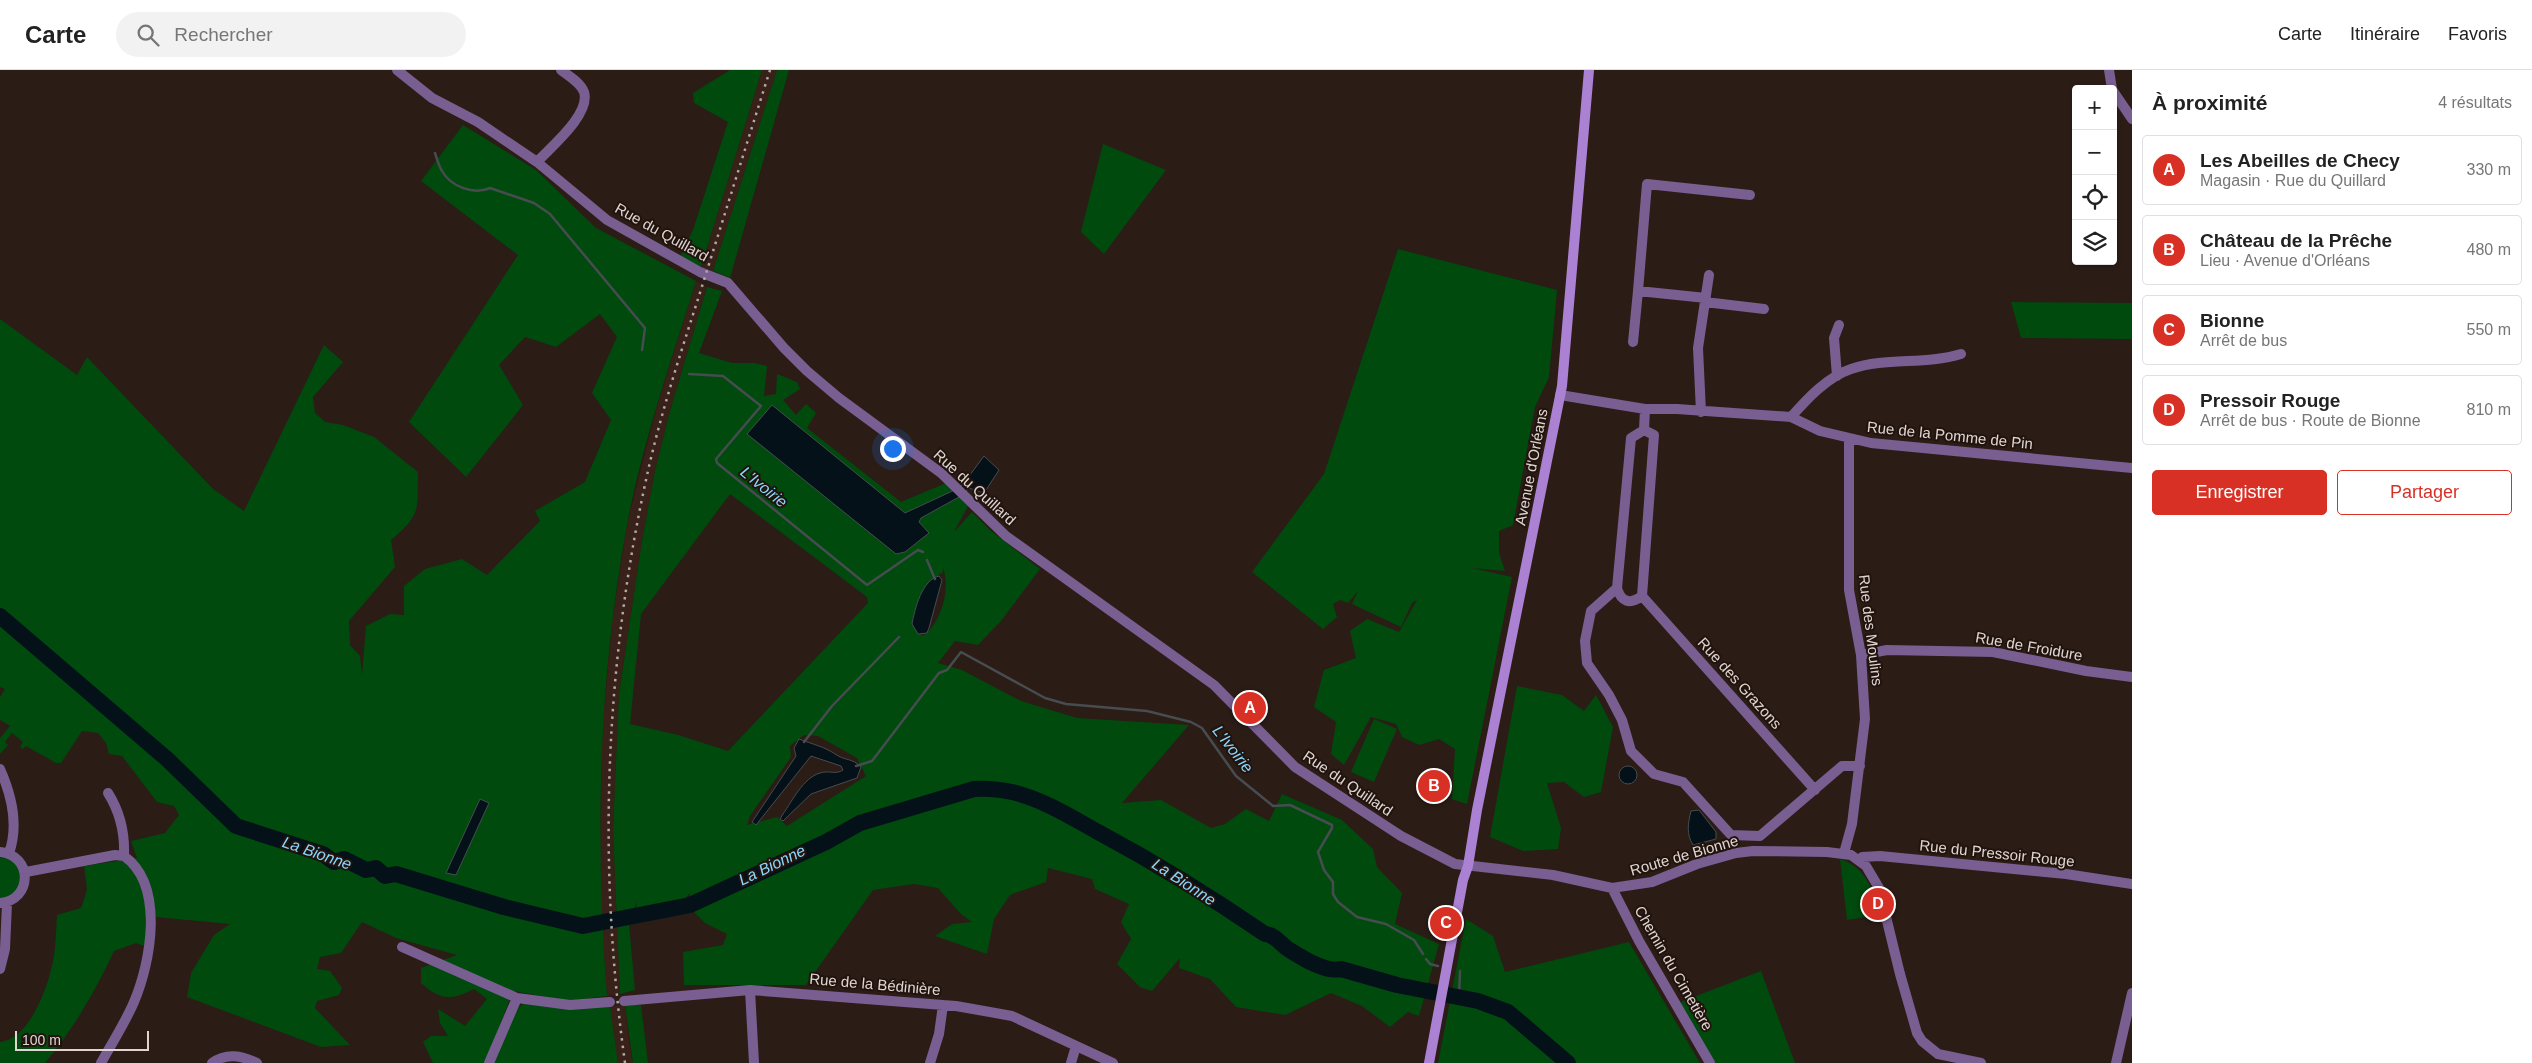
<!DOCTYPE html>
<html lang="fr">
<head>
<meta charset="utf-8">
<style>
  :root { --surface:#fff; --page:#f2f2f2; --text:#222; --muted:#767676; --line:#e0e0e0; --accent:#d93025 }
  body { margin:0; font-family:Helvetica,sans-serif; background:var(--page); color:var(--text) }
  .controls { position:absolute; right:15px; top:15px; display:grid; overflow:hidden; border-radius:5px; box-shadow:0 1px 4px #0004 }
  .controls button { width:45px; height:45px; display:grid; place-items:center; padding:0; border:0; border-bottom:1px solid var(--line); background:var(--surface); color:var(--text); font:25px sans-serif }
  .scale { position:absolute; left:15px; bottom:12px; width:134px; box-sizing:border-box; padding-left:5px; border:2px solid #e0d5d1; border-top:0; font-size:14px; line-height:18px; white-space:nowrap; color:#e0d5d1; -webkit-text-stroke:4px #21130d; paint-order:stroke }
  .you { position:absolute; left:892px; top:378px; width:18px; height:18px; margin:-12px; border:4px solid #fff; border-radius:50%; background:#1a73e8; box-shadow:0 0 0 8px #1a73e833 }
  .badge { display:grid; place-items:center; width:32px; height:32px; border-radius:50%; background:var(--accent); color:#fff; font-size:16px; font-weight:700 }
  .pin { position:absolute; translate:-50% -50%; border:2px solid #fff; box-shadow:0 1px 5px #0006 }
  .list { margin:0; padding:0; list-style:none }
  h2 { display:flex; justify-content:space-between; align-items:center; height:65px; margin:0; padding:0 20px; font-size:21px }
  h2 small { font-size:16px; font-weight:400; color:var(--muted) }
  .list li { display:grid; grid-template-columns:32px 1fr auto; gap:15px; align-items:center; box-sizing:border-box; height:70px; margin:0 10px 10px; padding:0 10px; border:1px solid var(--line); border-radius:5px }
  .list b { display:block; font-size:19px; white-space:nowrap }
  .list p { margin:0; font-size:16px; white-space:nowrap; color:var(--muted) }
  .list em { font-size:16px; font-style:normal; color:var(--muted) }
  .actions { display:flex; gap:10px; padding:15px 20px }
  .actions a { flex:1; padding:11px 0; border:1px solid var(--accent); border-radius:5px; text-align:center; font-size:18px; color:var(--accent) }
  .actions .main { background:var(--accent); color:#fff }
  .icon { flex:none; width:28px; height:28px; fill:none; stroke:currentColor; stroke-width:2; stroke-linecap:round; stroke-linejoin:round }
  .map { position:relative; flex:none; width:2132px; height:993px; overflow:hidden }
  header { display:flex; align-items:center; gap:30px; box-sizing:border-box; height:70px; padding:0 25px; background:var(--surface); border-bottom:1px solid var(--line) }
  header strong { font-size:24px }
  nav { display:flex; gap:28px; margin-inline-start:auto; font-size:18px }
  .search { width:350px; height:45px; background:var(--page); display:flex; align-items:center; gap:12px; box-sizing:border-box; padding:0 18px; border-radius:28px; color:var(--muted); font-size:19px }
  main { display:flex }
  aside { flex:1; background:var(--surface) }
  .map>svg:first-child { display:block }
  .built { fill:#372118 }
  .green { fill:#014a0d; fill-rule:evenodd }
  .water { fill:#041118; stroke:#464c50 }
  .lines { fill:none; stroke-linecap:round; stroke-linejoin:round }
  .stream { stroke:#464c50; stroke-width:2.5 }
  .river { stroke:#041118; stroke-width:16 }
  .minor { stroke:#785e91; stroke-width:10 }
  .secondary { stroke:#ab81d3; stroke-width:10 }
  .rail { stroke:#b5a9a5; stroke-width:2.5; stroke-dasharray:2.5 5; stroke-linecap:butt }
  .labels { text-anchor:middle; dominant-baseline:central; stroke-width:4; stroke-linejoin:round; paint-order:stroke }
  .street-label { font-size:15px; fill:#e0d5d1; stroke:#21130d }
  .water-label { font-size:16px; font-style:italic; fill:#89d7fd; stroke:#21130d }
</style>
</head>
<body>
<header>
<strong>Carte</strong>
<div class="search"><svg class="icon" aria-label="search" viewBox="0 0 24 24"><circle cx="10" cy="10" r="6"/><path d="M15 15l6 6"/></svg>Rechercher</div>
<nav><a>Carte</a><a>Itinéraire</a><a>Favoris</a></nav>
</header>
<main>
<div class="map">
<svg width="2132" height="993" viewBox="0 0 2132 993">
  <rect width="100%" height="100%" fill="#2b1c16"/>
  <!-- built -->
  <path class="built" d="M762,0h15l-64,201 -12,-4z
    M696,211l11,6 -37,124 -15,60 -13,70 -23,153 -6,136 7,164 -13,2 -6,-80 -1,-69 2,-114 10,-111 15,-98 30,-118z
    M625,935l5,42 3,16h-15l-3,-16 -5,-41z"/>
  <!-- green -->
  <path class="green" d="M730,0h32l-61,197 -21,-10 13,-27 35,-108 -34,-19 -1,-10z
    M777,0h12l-59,208 -17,-7z
    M463,55l73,45 60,58 100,53c-25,81 -54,162 -69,244 -29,156 -32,313 -20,471l-38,5 -56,-10 -28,72h-52l-10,-21 8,-6h17l-8,-13 -2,-14 27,17 22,-27 -13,-10c-23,12 -34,11 -53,-6v-15l36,-13 -61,-17 -34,-16 -21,31 -21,4 -3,12 13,2 12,17 -3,7 -22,6 -2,7 35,37 -29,2 -134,-50 4,-24 23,-38 16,-11 -85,-8 1,31 -10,-4 -22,8c-18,39 -41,79 -69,112h-45v-21c29,-3 46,-51 52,-76 4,-16 4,-35 5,-51l24,-7 6,-18 -3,-24 53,-8 -6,-17 34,-8 14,-18 -5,-9 -17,-4 -35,-46 -13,-2 -3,-11 -8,-10 -16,-2 -21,32h-5l-30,-17 -3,3 -3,-2 3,-5 -11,-9 -7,9 3,3 -8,9v-16l10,-12 -10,-6v-23l5,-8 -5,-2v-368l77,56 10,-18 126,132 31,22 80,-166 19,17 -30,35 2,16 10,9 18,3 31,12 44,35c-1,38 4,42 -27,68l4,27 -46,54 1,24 10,11 2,19 4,-49 24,-12 14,1v-29l21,-17 37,-10 25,16 53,-54 -5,-10 50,-29 26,-62 -19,-27 25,-56 -17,-23 -44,33 -31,-10 -26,28 24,40 -57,72 -57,-55 109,-167 -97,-74z
    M1103,74l63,26 -62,84 -23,-22z
    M1398,179l159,41 -8,87 -14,30 -22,118 -14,6v22l6,18 -33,-3 40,9 -45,227 -15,-5 3,-50 -16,-10 -20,6 -17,-8 -6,-13 -25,-7 -27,48 -13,-11 5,-32 -22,-15 10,-37 32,-12 -6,-27 17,-12 32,13 18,-32 -5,3 -11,24 -49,-23 6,-13 -10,12 -8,-3 -7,4 4,13 -14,12 -71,-57 72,-98z
    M707,217l15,4 -23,62 33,10h22l13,3 -3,30 12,-2 1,-20 20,8 3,7 -17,11 13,15 10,-11 10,9 -9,15 94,74 45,-19 22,23 -14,26 18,-20 18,18 50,39 -39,52 -23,24 -23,-4 -17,22 24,7 59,31 56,17 112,7 -67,78 39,-3 50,28 14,-4 21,-15 23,12 13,-27 60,26 31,29 4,18 25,26 -7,31 44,20 -20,72 -11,-4 -18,15 -28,-21 -31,-13 -46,22 -49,-8 -26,-28 -31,-11 1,-10 -28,33 -12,-4 -23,-23 14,-25 -10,-17 8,-18 -34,-15 -3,-10 -44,-11 -2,14 -36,13 -16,24 -7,35 -52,-18 17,-12 20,-2 -12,-9 -22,-25 -24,-4 -41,6 -67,95h-122l-1,-33 40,-7 4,-11 -22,-11 -15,-15v-15l-12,12 -43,9 2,-13 -8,23 6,66 -15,4 -7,-164 6,-136 23,-153 13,-70 15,-60zM730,424l137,103 1,6 -140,148 -50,-16 -48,-11 11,-110zM943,498c8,20 -2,55 -19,67l-6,-1c-1,-34 -4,-42 25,-62zM804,665l14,1 39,22 9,18 -79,50 -10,-9 -30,8 3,-9 41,-59 -1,-11z
    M2011,232l121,1v36l-111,-1z
    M1517,616l45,9 22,16 12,-16 17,32 -12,65 -17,5 -20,-15 -17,1 14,45 -3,21 -35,2 -33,-14z
    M1374,649l23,10 -23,53 -23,-10z
    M0,788h7l11,5 4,25 -22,13z
    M1840,789c27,9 33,31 39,56l-32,5z
    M1466,849l27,17 12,36 124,-30 71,121h-262z
    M1761,901l34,92h-83l-34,-60z
    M525,933l85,3 8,57h-126l25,-55z
    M625,935h16l7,58h-15z"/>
  <!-- water -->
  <path class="water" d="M772,335l133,108 56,-26 23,-31 15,14 -15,23 -15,-5 -10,9 -38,21 -2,4 10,11 -24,19 -9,2 -149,-120z
    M939,506l3,4 -13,48 -2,5 -9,1 -6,-10c3,-16 10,-44 27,-48z
    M799,669c13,5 26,8 36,15 10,7 18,4 26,13l-4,11 -46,16 -28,27 -3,-2 3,-5c10,-14 20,-36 37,-41 9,-3 16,2 23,-3l-2,-4 -30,-10 -55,69 -4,-3 44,-66 -2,-8z
    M1619 705a9 9 0 1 1 18 0a9 9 0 1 1-18 0Z
    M480,729l9,4 -33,72 -10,-2z
    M1699,740l17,22v7l-23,6c-7,-11 -5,-22 -2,-34z"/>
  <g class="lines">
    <!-- stream -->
    <path class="stream" d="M435,83c2,6 4,13 7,18 9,16 32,24 48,17l44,15 16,11 95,114 -3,22
      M689,304l34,2 38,30 -45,53 1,4 150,122 51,-35 5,2
      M927,490l8,19
      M804,672l28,-36 67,-69
      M856,696l16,-5 67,-88 8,-3 14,-18 84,46 21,6 81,7 44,11 11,6 34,48 37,30 17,-1 42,20v3l-14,24 6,18 9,12v12l5,8 19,15 29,7 28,16 9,14
      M1426,889l4,5 8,2
      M1459,927l1,-26"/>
    <!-- river -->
    <path class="river" d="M0,546l167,143 69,67 87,28 11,8 10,-3 22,11 10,-2 9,8 11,-2 108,33 79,19 107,-21 136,-63 34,-19 114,-34c13,-1 24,0 38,3 30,7 59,25 86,40 58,31 113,65 167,102 11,1 15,10 23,15 13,8 37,24 53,20l56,16 81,16 30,11 60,51"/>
    <!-- minor -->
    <path class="minor" d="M397,0l35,28 46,24 59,40 70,58 93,52 28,11 56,65 23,23 32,27 102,75 65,63 208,149 81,82 106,69 54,28 98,11 59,13 40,-6 45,-18 39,-11 17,-2 74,1 24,3 15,11 13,22 21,86 17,59 5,8 16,13 43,9
      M2109,0l3,19
      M2113,21l19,28
      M537,92c14,-15 54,-48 47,-70 -3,-9 -15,-16 -23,-22
      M1638,221l9,-107 103,11
      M1705,232l59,7
      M1633,272l5,-51 68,7
      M1837,306l-3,-38 5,-13
      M1560,325l85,14h32l114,8 29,14 51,12 261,25
      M1701,342l-3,-64 11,-73
      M1791,347c16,-18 36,-40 60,-48 35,-12 74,-4 110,-15
      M1644,360l10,5 -12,161 173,194
      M1644,360l1,-21
      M1617,518l-26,23 -6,30 2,22 22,32 13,25 9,31 23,23 29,8 48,53 29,1 82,-70h18
      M1642,526c-12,9 -21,6 -25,-8l14,-150 13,-8
      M1861,585l26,-5 106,2 93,19 46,6
      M0,699c12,27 19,56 9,84
      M0,782c33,3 33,48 0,51
      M1844,783l8,-29 13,-105 -4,-64 -12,-65v-152
      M1860,790l2,-3 18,-1 186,18 66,10
      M26,802l89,-17 9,1
      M1612,818l27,53 71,122
      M402,877l115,51 53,7 40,-3
      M0,899l5,-20 2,-46
      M750,920l4,73
      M624,931l126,-11 206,16 56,10 101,47
      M101,993c11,-20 24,-40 33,-61 17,-40 31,-117 -10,-146 1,-23 -4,-44 -16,-63
      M212,993c15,-11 30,-7 45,0
      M489,993l28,-65
      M930,993l9,-29 4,-29
      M1071,993l5,-17
      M2116,993l16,-70"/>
    <!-- secondary -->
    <path class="secondary" d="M1429,993l34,-183 5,-14 9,-56 85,-424 27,-316"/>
    <!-- rail -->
    <path class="rail" d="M625,993c-27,-195 -21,-390 21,-583 13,-61 33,-122 52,-181 24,-76 48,-153 72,-229"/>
  </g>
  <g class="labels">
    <!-- street labels -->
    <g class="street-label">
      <text transform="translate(662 162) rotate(29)">Rue du Quillard</text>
      <text transform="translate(1950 365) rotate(6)">Rue de la Pomme de Pin</text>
      <text transform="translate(1531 397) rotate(-79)">Avenue d'Orléans</text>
      <text transform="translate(975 417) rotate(42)">Rue du Quillard</text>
      <text transform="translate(1871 560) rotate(83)">Rue des Moulins</text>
      <text transform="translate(2029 576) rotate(10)">Rue de Froidure</text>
      <text transform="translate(1740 613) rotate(48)">Rue des Grazons</text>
      <text transform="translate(1348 713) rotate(34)">Rue du Quillard</text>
      <text transform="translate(1997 783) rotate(6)">Rue du Pressoir Rouge</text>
      <text transform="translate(1684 785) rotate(-16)">Route de Bionne</text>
      <text transform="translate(1674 898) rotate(60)">Chemin du Cimetière</text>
      <text transform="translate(875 914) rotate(5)">Rue de la Bédinière</text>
    </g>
    <!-- water labels -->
    <g class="water-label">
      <text transform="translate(764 417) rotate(39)">L'Ivoirie</text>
      <text transform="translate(1233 679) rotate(52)">L'Ivoirie</text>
      <text transform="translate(317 783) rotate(19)">La Bionne</text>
      <text transform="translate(772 795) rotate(-26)">La Bionne</text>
      <text transform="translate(1184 812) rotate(33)">La Bionne</text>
    </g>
  </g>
</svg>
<div class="controls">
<button>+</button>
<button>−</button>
<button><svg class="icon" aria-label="locate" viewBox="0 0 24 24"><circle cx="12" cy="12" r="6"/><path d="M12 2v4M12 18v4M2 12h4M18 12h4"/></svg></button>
<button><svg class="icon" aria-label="layers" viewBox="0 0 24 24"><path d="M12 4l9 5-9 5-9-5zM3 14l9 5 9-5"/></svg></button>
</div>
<div class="scale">100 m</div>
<div class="you"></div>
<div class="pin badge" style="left:1250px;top:638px">A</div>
<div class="pin badge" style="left:1434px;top:716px">B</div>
<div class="pin badge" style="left:1446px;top:853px">C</div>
<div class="pin badge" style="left:1878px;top:834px">D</div>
</div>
<aside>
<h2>À proximité<small>4 résultats</small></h2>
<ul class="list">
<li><span class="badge">A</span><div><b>Les Abeilles de Checy</b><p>Magasin · Rue du Quillard</p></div><em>330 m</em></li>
<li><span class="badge">B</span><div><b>Château de la Prêche</b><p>Lieu · Avenue d'Orléans</p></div><em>480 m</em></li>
<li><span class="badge">C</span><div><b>Bionne</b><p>Arrêt de bus</p></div><em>550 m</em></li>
<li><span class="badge">D</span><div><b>Pressoir Rouge</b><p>Arrêt de bus · Route de Bionne</p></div><em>810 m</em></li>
</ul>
<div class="actions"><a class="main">Enregistrer</a><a>Partager</a></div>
</aside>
</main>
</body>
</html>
